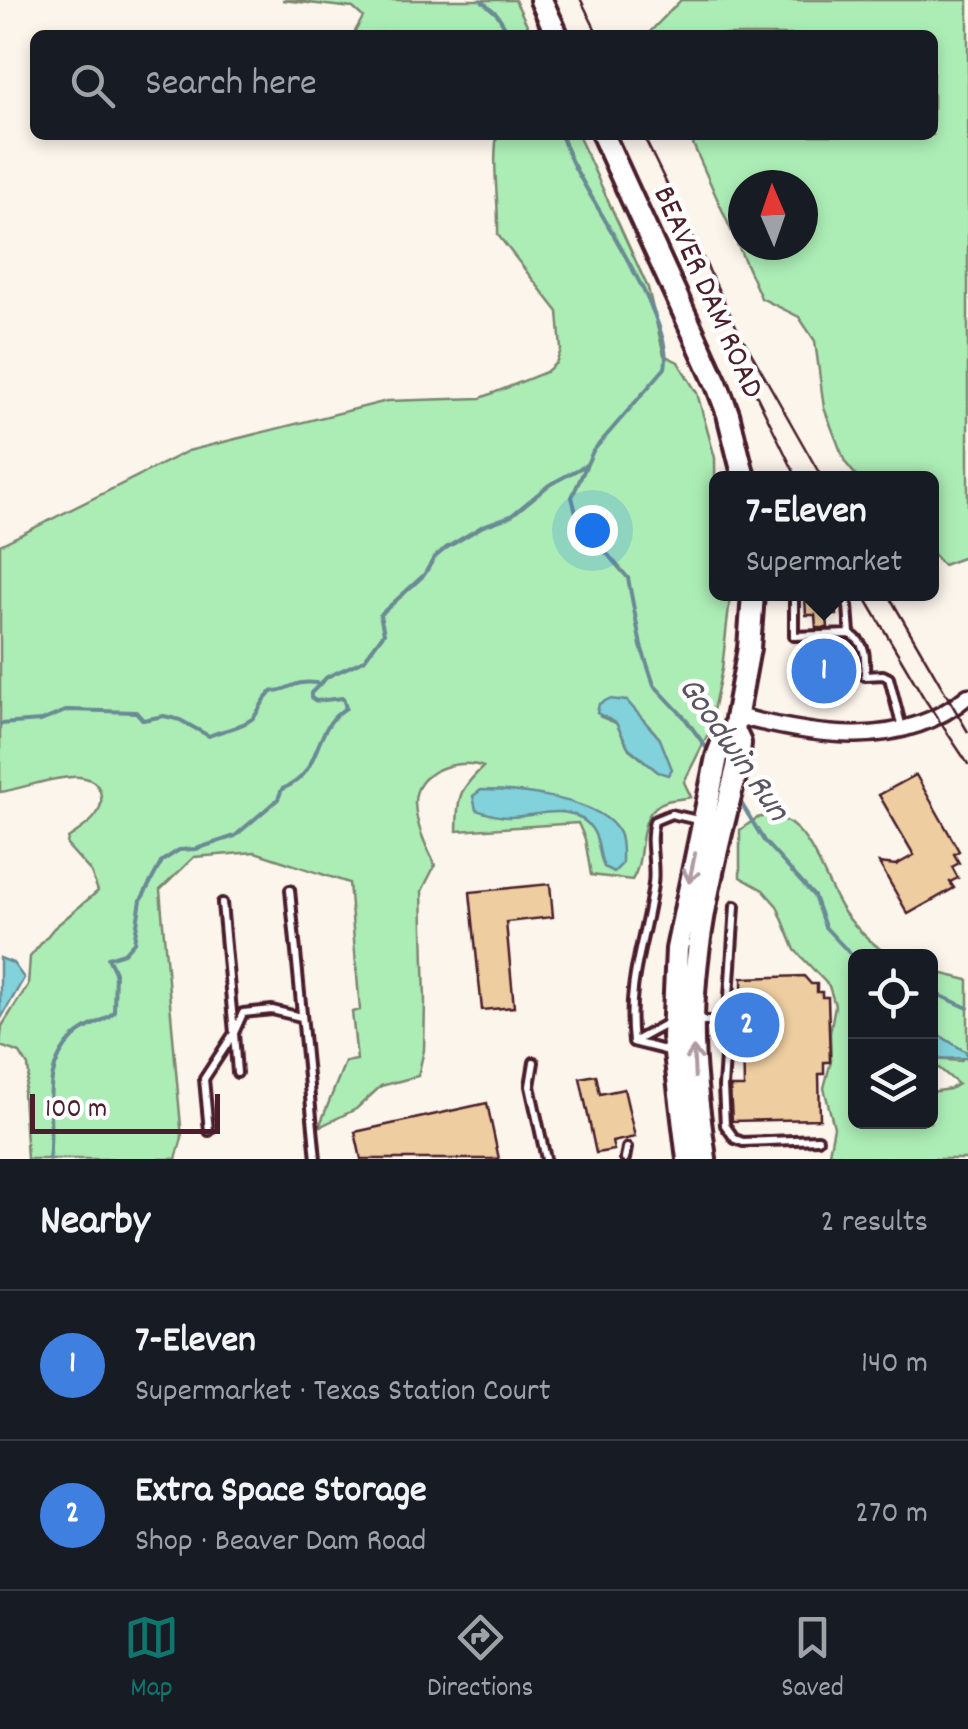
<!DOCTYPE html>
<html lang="en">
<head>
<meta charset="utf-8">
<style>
  :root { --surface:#171b24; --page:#20242c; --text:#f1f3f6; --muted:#9ea1a6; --line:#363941; --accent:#0f766e }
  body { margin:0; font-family:Dekko,sans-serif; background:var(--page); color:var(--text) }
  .controls { position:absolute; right:30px; bottom:30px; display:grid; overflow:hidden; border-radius:15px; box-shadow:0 5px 15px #0003 }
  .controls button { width:90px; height:90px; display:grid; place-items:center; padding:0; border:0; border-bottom:2px solid var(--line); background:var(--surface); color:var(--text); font:50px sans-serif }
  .compass { position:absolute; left:728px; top:170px; width:90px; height:90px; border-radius:50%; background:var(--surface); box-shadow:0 5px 15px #0003; rotate:358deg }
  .scale { position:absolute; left:30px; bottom:25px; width:190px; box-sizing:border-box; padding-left:10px; border:5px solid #4a1f2b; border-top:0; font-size:28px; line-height:35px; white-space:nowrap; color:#4a1f2b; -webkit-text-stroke:8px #fff; paint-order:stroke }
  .you { position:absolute; left:592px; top:530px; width:35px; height:35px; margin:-25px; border:8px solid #fff; border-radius:50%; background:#1a73e8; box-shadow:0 0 0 15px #1a73e833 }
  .badge { display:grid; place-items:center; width:65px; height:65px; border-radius:50%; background:var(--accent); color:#fff; font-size:32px; font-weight:700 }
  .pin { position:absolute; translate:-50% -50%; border:5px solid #fff; box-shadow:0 2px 10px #0006 }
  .popup { position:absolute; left:709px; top:471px; width:230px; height:130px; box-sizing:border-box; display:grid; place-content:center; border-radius:15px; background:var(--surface); filter:drop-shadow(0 2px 8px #0005); font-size:32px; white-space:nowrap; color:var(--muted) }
  .popup b { font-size:38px; color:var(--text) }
  .popup::after { content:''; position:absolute; left:50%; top:100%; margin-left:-20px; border:20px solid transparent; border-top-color:var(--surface) }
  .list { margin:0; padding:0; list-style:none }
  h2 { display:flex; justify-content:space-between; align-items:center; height:130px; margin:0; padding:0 40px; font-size:42px }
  h2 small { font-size:32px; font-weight:400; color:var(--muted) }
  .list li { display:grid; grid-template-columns:65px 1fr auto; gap:30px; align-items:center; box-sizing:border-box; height:150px; padding:0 40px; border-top:2px solid var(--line) }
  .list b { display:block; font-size:38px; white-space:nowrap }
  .list p { margin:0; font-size:32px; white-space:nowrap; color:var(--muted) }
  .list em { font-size:32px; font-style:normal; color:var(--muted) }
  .icon { flex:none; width:55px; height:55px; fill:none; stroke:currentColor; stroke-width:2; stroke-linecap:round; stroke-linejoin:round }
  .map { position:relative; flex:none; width:968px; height:1159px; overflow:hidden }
  .search { position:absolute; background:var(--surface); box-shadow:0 5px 15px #0003; left:30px; right:30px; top:30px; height:110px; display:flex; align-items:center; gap:25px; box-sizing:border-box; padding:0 35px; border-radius:15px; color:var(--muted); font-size:38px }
  .sheet { height:430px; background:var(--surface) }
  nav { display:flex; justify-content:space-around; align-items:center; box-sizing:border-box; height:140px; border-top:2px solid var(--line); background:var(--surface); font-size:28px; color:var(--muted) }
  nav a { display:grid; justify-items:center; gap:5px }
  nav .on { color:var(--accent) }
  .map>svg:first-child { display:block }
  .green { fill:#acedb6; stroke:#7b8670; stroke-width:2.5; fill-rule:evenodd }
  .water { fill:#81d2da; stroke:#6b8a94; stroke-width:2.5 }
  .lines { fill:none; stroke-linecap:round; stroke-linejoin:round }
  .stream { stroke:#6b8a94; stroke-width:4 }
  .building { fill:#eecea0; stroke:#4a1f2b; stroke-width:2.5 }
  .lane-casing { stroke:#4a1f2b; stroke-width:14 }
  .street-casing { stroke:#4a1f2b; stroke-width:21 }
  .secondary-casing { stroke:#4a1f2b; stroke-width:28 }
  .lane { stroke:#fff; stroke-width:6 }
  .street { stroke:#fff; stroke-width:14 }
  .secondary { stroke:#fff; stroke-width:20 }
  .tram { stroke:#4a1f2b; stroke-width:2.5 }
  .oneway { stroke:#ae9aa0 }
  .labels { text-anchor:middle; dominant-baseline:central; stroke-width:9; stroke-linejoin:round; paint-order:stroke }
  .street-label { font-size:32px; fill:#4a1f2b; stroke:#fff }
  .water-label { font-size:35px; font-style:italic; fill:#5a5560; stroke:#fff }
</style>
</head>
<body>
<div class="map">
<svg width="968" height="1159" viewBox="0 0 968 1159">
  <rect width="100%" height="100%" fill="#fcf5ec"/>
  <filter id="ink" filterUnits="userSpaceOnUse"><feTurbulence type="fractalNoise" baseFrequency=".01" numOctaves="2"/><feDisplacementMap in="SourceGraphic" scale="20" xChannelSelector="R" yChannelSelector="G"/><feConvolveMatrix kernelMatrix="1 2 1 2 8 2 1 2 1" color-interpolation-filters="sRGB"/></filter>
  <g filter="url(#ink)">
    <!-- green -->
    <path class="green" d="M282,0h233l17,35 -139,-3 -40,3 10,-18 -10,-9z
      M681,0h287v556l-25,9 -11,-12v-75h-74l-13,-16 -21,-54 -9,-67 -16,-24 -38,-19 -72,-163h244v-100h-286zM743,185h60v60h-60z
      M497,135h81l70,153 16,67 14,7 19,31 18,65 1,136h13l1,3 -8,72 -14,65 -24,48 7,15c-8,2 -17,2 -24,4 -34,10 -19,55 -35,79l-41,-5 -6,-36 -7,-16 -121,8c1,-35 1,-40 26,-64 -25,-10 -69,4 -68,36 1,23 11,43 20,62l-13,26 3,110 -1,49 -6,26 -37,10 -25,23 -37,18 26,-65 12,-2 -5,-48 8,-2 -11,-127 -94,-31 -61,5 -34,33 22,248 -6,21h-149l-4,-65 6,-19 -1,-9 -8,-13 -20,-7 2,-20 26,-41 2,-28 24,-29 44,-37 -7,-19 -24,-27 1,-7c14,-10 36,-21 33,-42 -5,-40 -80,-5 -101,-4v-247l188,-94 199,-50 94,-3 65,-26 10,-9 5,-13 -3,-38 -60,-77c1,-33 -6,-69 -1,-100zM599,716l51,11 10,12 -2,33 -29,-23 -13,-26z
      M771,815c42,9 51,65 73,97 12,17 28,31 45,44h-33v166h74l1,-30 19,-3 8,-5 -19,-16 -8,2v-11l30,2 5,-9 -35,-22v-59l37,9v179h-104l-35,-6 5,-26 -10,-39 7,-27 -1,-28 5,-28 -6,-19 -34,-36 -18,-44 -14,-16 -23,-13v-47l17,-12z"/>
    <!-- water -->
    <path class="water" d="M609,699l18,2 33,38 12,30 -4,6 -10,-3 -29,-24 -13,-25 -19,-10 2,-9z
      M481,790c33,0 122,8 138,43 4,9 3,21 3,31l-8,8 -10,-5c-6,-13 -4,-27 -12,-38 -21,-30 -56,-11 -84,-12 -11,0 -22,-4 -32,-7l-3,-14z
      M0,958l13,5 11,15 -24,42z
      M931,1030l35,22 2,6 -37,1z"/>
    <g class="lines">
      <!-- stream -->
      <path class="stream" d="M481,0l16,14 13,21
        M561,135c4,9 7,20 12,29 21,42 102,160 92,204l-72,83 -21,46 5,20 7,10 44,51 13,68 13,39 30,32 27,37
        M0,724l41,-3 27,-11 68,2 7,8 21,-4 16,4 29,16c11,-5 37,-10 45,-19 7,-9 9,-19 19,-26 16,0 20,-11 43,-8
        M737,796l27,45 50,55 11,31 31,33
        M930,991l38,17
        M49,1159c6,-42 -11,-88 25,-122 12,-12 29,-14 40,-25l1,-40 -7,-14 16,-5 10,-11 7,-42 21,-39 17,-11 17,-1 39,-13 43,-37 4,-10c42,-16 28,-59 64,-81l-3,-10 -27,3 -5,-3v-5l16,-16 37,-17 20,-27 -4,-18 44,-40 10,-17 12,-10 37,-22 28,-10 38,-31 37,-20"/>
    </g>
    <!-- building -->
    <path class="building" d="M836,595l1,20h-10l1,13h-12l-1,-13h-9l-1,-19z
      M816,642h12l1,15 11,-1 1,28 -34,2 -1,-28 11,-1z
      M916,775l43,76 -5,3 5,9 -7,4 6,11 -8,4 4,6 -46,26 -29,-51 17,2 18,-10 -35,-60z
      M550,884l3,33 -47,5 8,85 -32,3 -12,-118z
      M804,976l7,8h6v8h5v5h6l2,65h-6v12h-5l1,45 -88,2 -2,-34h14l-2,-109z
      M596,1075l4,19 24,-5 11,48 -23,5 2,8 -18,3 -16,-75z
      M487,1103l12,56h-138l-6,-27z"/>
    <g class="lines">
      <!-- lane casing -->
      <g class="lane-casing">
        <path id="lane" d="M794,594v42l56,-2
          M843,594l5,12 2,28c18,10 15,24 15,42l18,-1 6,3 13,50
          M290,890l26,269
          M735,906l-12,181 2,38 10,14 8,3 75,-3
          M699,1021h29
          M668,1023l-35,19 36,9
          M633,1042c-7,-62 12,-99 20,-158 3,-21 -5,-42 1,-63l17,-7 31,7
          M534,1062l-4,24 16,73
          M237,1073l-3,-40 9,-20 29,-3 29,7
          M209,1131l-5,-52 30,-46 -12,-130
          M625,1159l2,-11"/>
      </g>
      <!-- street casing -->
      <g class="street-casing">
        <path id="street" d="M737,716c76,20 165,36 231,-20"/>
      </g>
      <!-- secondary casing -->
      <g class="secondary-casing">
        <path id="secondary" d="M541,0l16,35
          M603,135l114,250 11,29 16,64
          M688,1159l-15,-122 4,-88 40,-192 6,-16 11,-11
          M705,1159c-6,-46 -13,-91 -12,-138 1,-87 24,-173 45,-257l2,-21 -6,-13 15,-82 4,-54"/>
      </g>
      <!-- lane -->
      <use href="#lane" class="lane"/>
      <!-- street -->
      <use href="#street" class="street"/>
      <!-- secondary -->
      <use href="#secondary" class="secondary"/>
      <!-- tram -->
      <path class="tram" d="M581,0l17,35
        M643,135l93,191 86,152
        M727,335l70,143
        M863,594l61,104 44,66
        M888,594l80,138"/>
    </g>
    <!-- one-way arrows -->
    <defs><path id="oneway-shaft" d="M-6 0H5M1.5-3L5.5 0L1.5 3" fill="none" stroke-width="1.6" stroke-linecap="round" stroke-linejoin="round" transform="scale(2.5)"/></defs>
    <g class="oneway">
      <use href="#oneway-shaft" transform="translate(692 868) rotate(102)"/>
      <use href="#oneway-shaft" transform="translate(694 1062) rotate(-93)"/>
    </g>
  </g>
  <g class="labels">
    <!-- street labels -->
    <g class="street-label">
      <text transform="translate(706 293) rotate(66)">BEAVER DAM ROAD</text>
    </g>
    <!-- water labels -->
    <g class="water-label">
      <text transform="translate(732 750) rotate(55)">Goodwin Run</text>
    </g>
  </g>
</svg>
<div class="controls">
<button><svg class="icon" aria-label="locate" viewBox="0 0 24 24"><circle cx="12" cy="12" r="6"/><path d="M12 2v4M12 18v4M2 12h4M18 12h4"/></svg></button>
<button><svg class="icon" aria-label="layers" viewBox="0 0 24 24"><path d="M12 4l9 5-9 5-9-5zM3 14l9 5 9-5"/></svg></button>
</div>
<svg class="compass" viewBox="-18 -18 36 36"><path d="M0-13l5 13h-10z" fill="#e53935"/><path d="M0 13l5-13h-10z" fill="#9ea1a6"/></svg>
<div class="scale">100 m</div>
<div class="you"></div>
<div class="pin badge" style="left:824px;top:671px;background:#3f7fe0">1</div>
<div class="popup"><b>7-Eleven</b>Supermarket</div>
<div class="pin badge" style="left:747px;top:1025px;background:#3f7fe0">2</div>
<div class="search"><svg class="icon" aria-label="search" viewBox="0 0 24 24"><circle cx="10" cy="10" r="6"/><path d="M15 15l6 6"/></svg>Search here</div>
</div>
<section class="sheet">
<h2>Nearby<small>2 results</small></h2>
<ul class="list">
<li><span class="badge" style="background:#3f7fe0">1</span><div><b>7-Eleven</b><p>Supermarket · Texas Station Court</p></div><em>140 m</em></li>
<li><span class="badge" style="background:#3f7fe0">2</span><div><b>Extra Space Storage</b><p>Shop · Beaver Dam Road</p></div><em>270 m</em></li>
</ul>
</section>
<nav>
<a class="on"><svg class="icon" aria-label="map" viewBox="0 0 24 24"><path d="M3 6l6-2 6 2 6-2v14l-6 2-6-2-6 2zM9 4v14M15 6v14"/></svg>Map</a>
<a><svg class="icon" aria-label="directions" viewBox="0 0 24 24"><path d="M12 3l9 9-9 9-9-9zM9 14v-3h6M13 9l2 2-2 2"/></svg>Directions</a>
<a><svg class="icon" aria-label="saved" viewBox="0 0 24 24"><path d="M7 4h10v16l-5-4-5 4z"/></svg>Saved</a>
</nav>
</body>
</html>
